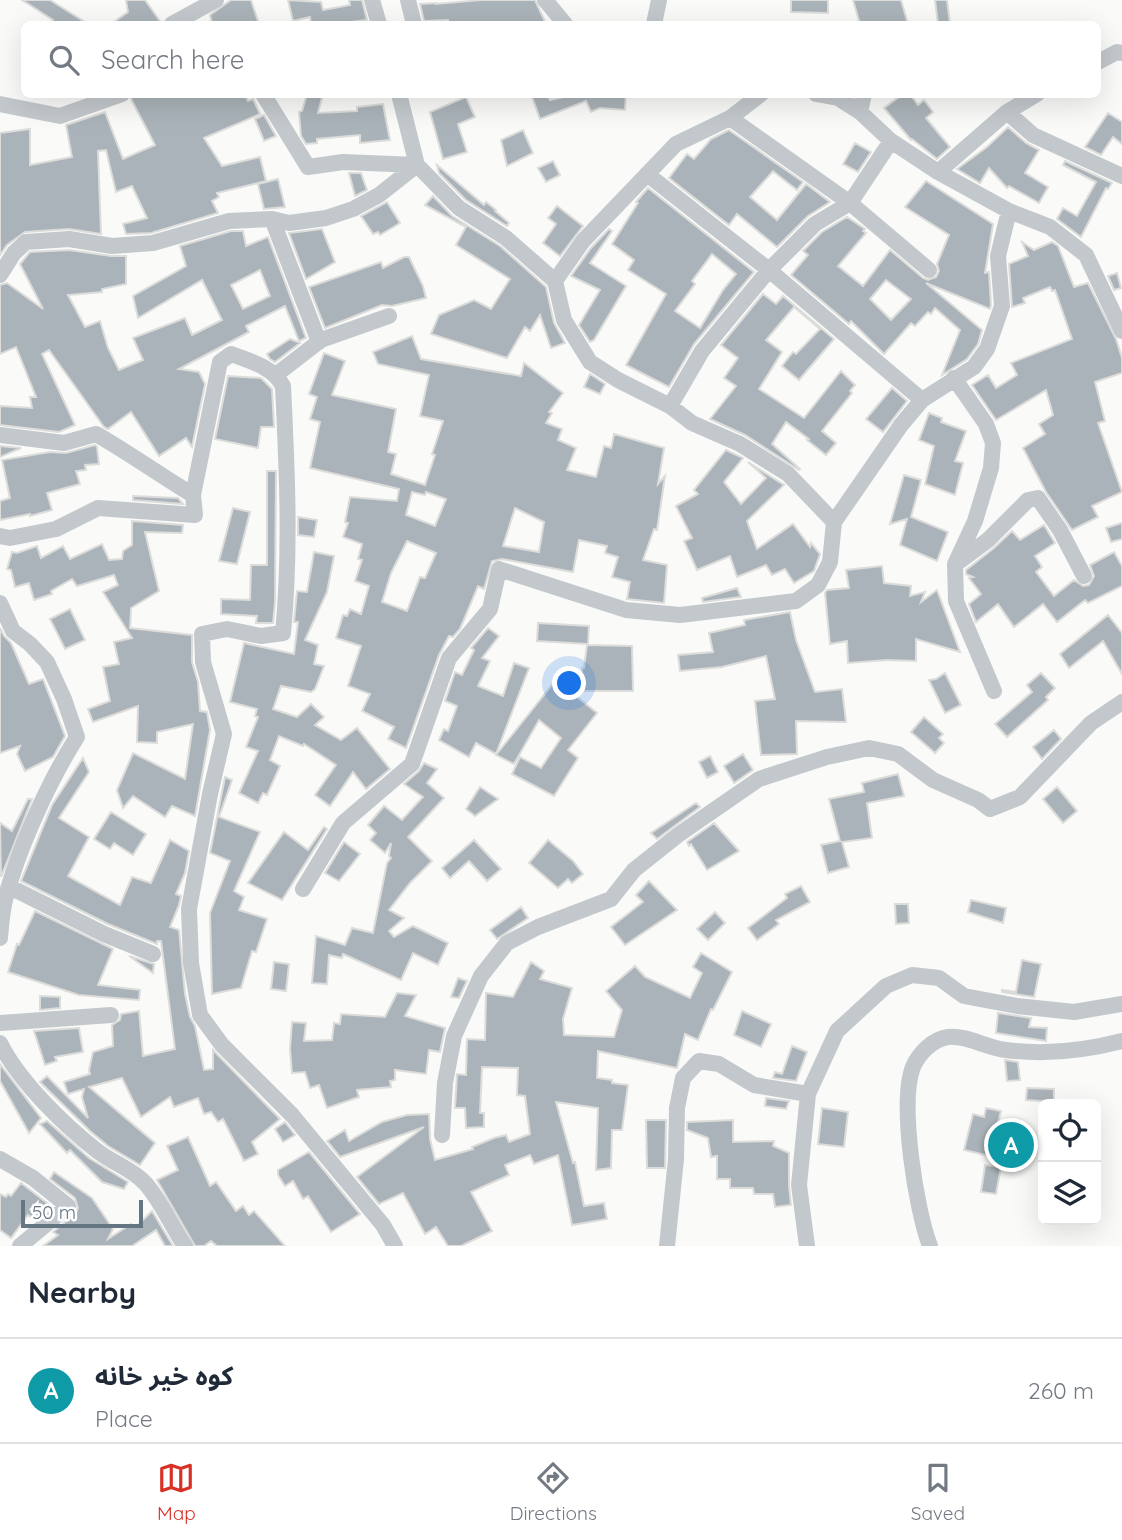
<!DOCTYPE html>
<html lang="en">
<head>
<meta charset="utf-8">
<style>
  :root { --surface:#fff; --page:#f6f6f7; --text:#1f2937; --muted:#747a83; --line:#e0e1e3; --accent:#d93025 }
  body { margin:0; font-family:Quicksand,"Noto Sans Arabic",sans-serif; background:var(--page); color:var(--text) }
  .controls { position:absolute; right:21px; bottom:21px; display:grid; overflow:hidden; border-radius:10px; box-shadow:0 7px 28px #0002 }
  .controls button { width:63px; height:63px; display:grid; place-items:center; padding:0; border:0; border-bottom:2px solid var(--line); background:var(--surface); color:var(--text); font:35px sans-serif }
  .scale { position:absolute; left:21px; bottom:18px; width:122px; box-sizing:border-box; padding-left:7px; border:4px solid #657683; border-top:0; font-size:19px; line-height:24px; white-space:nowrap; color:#657683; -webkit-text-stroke:5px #fff; paint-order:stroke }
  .you { position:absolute; left:570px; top:684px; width:24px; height:24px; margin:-18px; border:5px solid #fff; border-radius:50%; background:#1a73e8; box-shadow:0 0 0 10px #1a73e833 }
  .badge { display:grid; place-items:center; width:46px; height:46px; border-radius:50%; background:var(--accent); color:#fff; font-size:23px; font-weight:700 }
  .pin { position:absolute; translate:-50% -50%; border:4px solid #fff; box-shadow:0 2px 7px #0006 }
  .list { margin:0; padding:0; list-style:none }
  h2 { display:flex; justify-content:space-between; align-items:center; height:91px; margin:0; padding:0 28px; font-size:30px }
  h2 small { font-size:23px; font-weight:400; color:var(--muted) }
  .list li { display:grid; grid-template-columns:46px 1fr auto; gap:21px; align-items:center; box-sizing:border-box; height:105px; padding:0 28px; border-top:2px solid var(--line) }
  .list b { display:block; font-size:26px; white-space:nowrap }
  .list p { margin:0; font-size:23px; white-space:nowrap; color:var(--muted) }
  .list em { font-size:23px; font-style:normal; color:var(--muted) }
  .icon { flex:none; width:38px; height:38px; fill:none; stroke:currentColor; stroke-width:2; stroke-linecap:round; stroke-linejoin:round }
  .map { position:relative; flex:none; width:1122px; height:1246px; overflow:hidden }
  .search { position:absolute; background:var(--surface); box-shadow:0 7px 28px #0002; left:21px; right:21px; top:21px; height:77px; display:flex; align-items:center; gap:18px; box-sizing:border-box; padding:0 24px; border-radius:10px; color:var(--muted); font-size:26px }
  .sheet { height:196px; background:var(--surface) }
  nav { display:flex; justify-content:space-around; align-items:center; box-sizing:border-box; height:98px; border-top:2px solid var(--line); background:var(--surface); font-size:19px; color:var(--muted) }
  nav a { display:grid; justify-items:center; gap:4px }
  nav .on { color:var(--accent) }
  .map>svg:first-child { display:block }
  .building { fill:#aab3b9; stroke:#dcdcda; stroke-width:2; fill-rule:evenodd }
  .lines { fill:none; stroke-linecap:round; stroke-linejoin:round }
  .street { stroke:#c3c8cc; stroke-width:16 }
</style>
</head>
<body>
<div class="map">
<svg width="1122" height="1246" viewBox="0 0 1122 1246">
  <rect width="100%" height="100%" fill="#fafaf8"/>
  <!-- building -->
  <path class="building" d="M22,0h28l38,24h-38l3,-4z
    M126,0h19l17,24h-51l17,-12z
    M231,0h20l8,24h-47l-2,-9z
    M288,0l33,2 2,8 27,-5 -1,-5h13l5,20 -32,4h-24l-1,-7 -17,4z
    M481,0h54l11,24h-98v-4l-24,1 -4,-17 16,-1v1z
    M791,0h37v13l-37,-1z
    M853,0h48l7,24h-48z
    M935,0h12l3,24h-12z
    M132,94h113l3,7 5,-2 7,15 -56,24 18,28 38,-9 6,24 -49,12 2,4 -7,4 6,12 -67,20 -25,1 -3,-10 24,-6 -15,-32 -16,6 -10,-42 -8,1 3,83 -32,-5 -44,3 -18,13 -7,10v-122l30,-4v36l42,-8 -6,-32 39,-13 18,47 32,-14 -24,-46z
    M307,94h16l-5,19 39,-2v-4l26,-3 7,36 -30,3v-8l-43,4v4l-11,1 -5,-8 -2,-24 3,-1z
    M531,94h16l3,6 26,-6h50l-1,16 -25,-2 -9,4 -5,-11 -46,18z
    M903,94h7l8,11 6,-5 9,12 -7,6 24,29 -13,12 -25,-20 -1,1 -27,-32z
    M466,97l9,20 -17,7 9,28 -24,7 -13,-47z
    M1108,113l14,9v22l-9,-7 -12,18 -16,-8z
    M264,115l12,21 -12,5 -9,-22z
    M1008,127l18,16 13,7 -14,23 23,14 -9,16 -30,-17 -2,2 -18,-20 -9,15 -23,-14 30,-22z
    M523,130l10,23 -26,13 -6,-26z
    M729,130l74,52 -6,8 -24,-19 -23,26 27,23 29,-36 24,18 -22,14 -31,31 -40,-33 -8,11 -60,-47 18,-24 7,5 17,-20z
    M855,143l16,9 -13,20 -15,-8z
    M553,161l7,14 -14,7 -8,-14z
    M1065,161l47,22 -4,6 -2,-1 -25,49 -24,-18 6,-11 14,8 19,-34 -33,-17z
    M437,165l47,40 2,-3 10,8 -1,1 14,12 -2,3 -41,-26 -27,-27z
    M349,173h12l6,17 -12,6z
    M278,179l7,28 -21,2 -6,-25z
    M926,181l67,43 -8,49 4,-1 2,33 -1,4 -64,-26 56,47 -4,14 -11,15 -25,16 18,-45 -25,-22 -4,6 -3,-2 -13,14 -4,-3 -27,31 -33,-33 -2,3 -58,-49 17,-20 -5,-4 19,-19 25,-15 18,12 -2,2 3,2 -28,33 25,20 27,-36 33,28 5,2 8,-3 3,-6 -2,-7 12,-29 -44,-28zM886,280l25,19 -20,21 -21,-21z
    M648,188l106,84 -60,72 -25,43 -43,-22 40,-71 -38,-24 6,-10 -22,-16 26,-41 -2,-1zM712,254l24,20 -13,16 -23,38 -25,-17 20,-27 -3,-3z
    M433,196l19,20 48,30 46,41 8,36 11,20 -14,5 -11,-33 -10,16 -5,-4 -18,31 -76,-24 8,-19 35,-15 17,9 19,-30 -54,-34 10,-18 -41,-22z
    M387,202l13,21 -20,12 -2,-3 -5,2 -12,-18z
    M557,206l26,20 -23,30 -17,-13 13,-19 -8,-6z
    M322,229l13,33 -29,17 -17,-46z
    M609,229l3,2 -22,32 36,23 -32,54 -4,2 -11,-17 21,-35 -29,-14 20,-28z
    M231,231h12l3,15 22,-9 38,101 -7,3 -14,-35 -39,20 3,6 -70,37 20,3 6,12 -13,63 -6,-9 -27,18 -28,-44 -23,17 -4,-2 -55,-77 -7,4 33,71 -16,7 -59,-7v-19l32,2 -2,-11h6l-20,-50 -16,7v-69l7,-2 36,26 -23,-45 10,-12 39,-2 42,6h15v28l-24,5v3l-34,3 17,32 15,-6 8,27 11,22 24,-10 -10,-22 52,-20 7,17 30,-15 -20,-40 -64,38 -5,-22 53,-30 -6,-20zM260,270l10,26 -27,13 -12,-24z
    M1022,242l12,8 18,-8 6,4 16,41 14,-4 28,56 6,19v15l-27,9 10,39 -7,2 24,69 -30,14 6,11 -26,13 -26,-38 -23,-44 22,-14 -6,-10 14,-9 -7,-25 -50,30 -24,-35 16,-10 8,13 21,-13 -6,-12 61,-24 -17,-49 -3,1 -2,-4 -27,11 2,5 -13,4 -3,-43 19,-8z
    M404,257h5l14,29 3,12 -34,8 -10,-1 -57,23 -16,-41 72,-25 2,6z
    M1117,273l4,15 -7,2 -6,-14z
    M763,294l13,10 7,-8 51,43 -35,41 -17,-14 11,-14 3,2 24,-25 -26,-22 -28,33 16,12 -23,37 45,29 37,-47 14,14 -5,6 2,2 -30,38 14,12 -10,12 -19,-15 2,-1 -23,-17 -14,22 28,25 -1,1 -54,-35 -35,-16 26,-33 -12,-8 14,-20 -17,-13z
    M412,336l9,23 100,17 3,-13 39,30 -14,19 3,1 -6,10 16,6 -4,11 18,8 -9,22 29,7 8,-31 7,2 3,-14 50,14 -6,36 7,-8 -8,54 -3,-1 -11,31 24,5 -3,38 -37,-4 3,-17 -18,-5 6,-20 -13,-4 2,-7 -28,-6 -6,32 -71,-13 -10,2 -8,28 -6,-3 -18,43 -7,8 -4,-1 -10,19 -33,93 -18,-9 6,-12 -32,-16 8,-17 -22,-8 13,-40 -25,-8 7,-23 4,1 3,-7 11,5 8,-28 -14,-5 7,-21 -4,-1 4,-15 -19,-7 5,-14 -3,-1 5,-25 47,4 2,-12 -89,-21 10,-46 -10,-3 7,-22 -8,-3 15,-41 21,8 -13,34 64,14 -8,43 8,2 -5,20 34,11 10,-30 -3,-1 11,-33 -23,-5 9,-41 -51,-11 -5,-12zM412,492l13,3 1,-3 20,7 -11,27 -29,-11zM515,508l29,14 -5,30 -36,-6zM407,541l29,12 -11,25 -5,-1 -13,34 -25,-9 9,-29z
    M290,339l10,4 -25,19 -5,-3 -3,-5z
    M590,374l15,10 -5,10 -16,-7z
    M228,376l33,2 11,11 2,38h-13l-3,21 -43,-9z
    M892,388l15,13 -24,31 -17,-13z
    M929,413l13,5 -1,4 25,9 -11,30 8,2 -8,32 -30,-11 9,-38 -15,-6z
    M95,445l2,2 2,17 -14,1 1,5 -10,1 4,13 -33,9 5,17 -22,6v-2l-30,6v-19l10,-3 -8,-38 48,-8 16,1z
    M0,446l21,2 -21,9z
    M726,450l17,8 -19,24 17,22 25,-26 -18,-16 36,23 -37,36 10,28 36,-25 17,23 1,-4 9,11 -6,17 -20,12 -9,-14 -13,6 -6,-10 -29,12 -7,-21 -33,14 -13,-29 8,-3 -16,-32 22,-12 -4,-4z
    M267,471h9l-1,131 -2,21h-17l1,-7 -36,-2v-15l29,1 1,-35h16z
    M904,475l17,5 -10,37 37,15 -11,29 -37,-16 7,-26 -17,5z
    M133,496l45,2 5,6 -50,-4z
    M233,508l17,4 -13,52 -18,-3z
    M298,517l19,3 -3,17 -16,-2z
    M132,521l51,4 -1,8 -37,-1 14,59 -28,17 -1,20 62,7v27l6,20 2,29 7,1 3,18 -15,86 -23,-10 -7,11 -32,-21 -10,12 -6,-18 16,-37 52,26 8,-55 -36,8v11l-20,-1 1,-36 -45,16 -5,-13 22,-8 -7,-34 16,-3 -5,-22 18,-4 -29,-46 15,-7 -4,-10 -37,11 -5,-7 -21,12 1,3 -18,6 -5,-17 -14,4 -4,-17 -4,-1 5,-17 5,1 20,-7 4,12 22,-12 7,13 32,-15 7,16 13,-1 1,-8 9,-6z
    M1122,523v16l-11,3 -5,-14z
    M1044,525l11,18 -20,13 7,11 -6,5 18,24 20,-16 9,6 6,-1 5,-9 -4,-11 24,-13 8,14v20l-34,17 -3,-3 -28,22 -14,-18 -29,23 -16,-23 -22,18 -7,-18 12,-10 -12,-16 4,-1 -7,-3v-4l28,-22 18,-17 8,9z
    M314,552l20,4 -7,36 -22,48 13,5 -4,19 10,2 -9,23 -4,3 -30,-6 -8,23 24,8 14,-13 13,13 -9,8 26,15 16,-12 33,41 -24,20 -13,-17 -23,34 -15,-11 21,-30 -32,-21 -1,2 -24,-10 -9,24 10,6 -13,29 -4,-2 -5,10 -19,-10 19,-42 -12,-4 12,-30 -3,-1 2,-7 -27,-7 14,-59 50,11 4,-32h-4l3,-31 10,1z
    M882,566l2,17 27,3 -1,10 15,-4 -4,10 16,-12 23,62 -44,-13v22l-29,-1 -39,3 -1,-22 -17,3 -5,-51 2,-3 22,-2 -3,-18z
    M737,588l4,9 -38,5 -1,-4z
    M70,609l15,31 -20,9 -15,-30z
    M790,612l6,28 19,52 27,-3 4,33 -50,-1 1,33 -36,1 -6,-54 20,-2 -9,-43 -44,11 -42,4 -2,-16 35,-3 -4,-19 36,-8 -1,-5z
    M1108,615l14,18v41l-19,-33 -34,27 -9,-14z
    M538,623l51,3 -1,18 -51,-3z
    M0,628l4,8 7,7 18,41 14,-5 22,57 -12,21 -28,14 -8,-17 3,-8 -20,7z
    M488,628l11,8 -17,22 8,3 -12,25 25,10 11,-33 15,5 -33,86 -20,-11 -7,14 -30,-17 5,-11 4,2 9,-25 -12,-5 10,-29 7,3 12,-25 -3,-2z
    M587,645l45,1 1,45h-51v-23h2z
    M945,673l16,32 -16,8 -16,-33 7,-1z
    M1041,673l14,15 -9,9 2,3 -41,37 -12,-13 37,-32 -5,-7z
    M556,680l41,33 -29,37 10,8 -24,38 -42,-22 8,-17 21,11 20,-30 -22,-18 -25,44 -18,-9z
    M924,717l19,17 -4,4 5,5 -9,10 -24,-21z
    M1054,730l7,9 -19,20 -9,-12z
    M743,754l10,16 -19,13 -10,-17z
    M710,756l8,16 -11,6 -8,-16z
    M83,758l6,14 -30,46 30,19 -21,39 52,29 12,-28 19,6 19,-43 19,11 -4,22 -9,21 5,2 -2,9 -9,22 9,3 6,64 5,23 5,9 9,44 9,-1v-19l67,69 -28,23 6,12 -14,7 -21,-42 -5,3 -7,-10 -7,2 -6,-16 -24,9 -4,-10 -29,20 -19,-39 -33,9 66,56 -15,22 -32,-19 -18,-15 -50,-49 7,-6 41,42 -6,-21 2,-8 -16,5 -4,-12 26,-8 -1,-4 4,-18 20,-6 -1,-21 8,-5 1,-6 18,-3 4,45 32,-7 -14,-108h-4v3l-49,-20 -87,-43 31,-76z
    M424,763l13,6 -10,14 17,15 -36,39 24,24 -22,22 -21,27 15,8 -15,13 5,6 19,-11 35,17 -10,22 -25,-12 -12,27 -58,-26 -1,4 -13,-3 -2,29 -15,-1 4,-47 29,9 7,-17 21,5 14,-70 4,-5 -2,-2 2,-13 -6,10 -15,-13 6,-7 -8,-8 16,-19 18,14 21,-23 -19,-13 15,-13z
    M898,774l6,22 -37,7 5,35 -30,4 7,25 -21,6 -7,-28 19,-4 -11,-42 35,-7 -2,-9z
    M225,777l7,3 -13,37 41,15 -26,59 10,6 -5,13 28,9 -11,33 -4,-1 -11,37 -29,6 -2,-81 20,-52 -20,-8z
    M480,787l18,12 -23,17 -9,-7z
    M1057,787l20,24 -14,12 -20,-24z
    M28,799h4l-31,78 -1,-54 12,8z
    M696,803l4,4 -43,32 -6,-6z
    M111,812l35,22 -13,21 -19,-12 -4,6 -16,-10z
    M714,823l25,28 -32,19 -16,-26 -2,2 -2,-4z
    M324,827l3,2 -45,71 -34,-17 36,-51 24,18z
    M474,840l27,29 -14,12 -18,-20 -19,17 -8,-10z
    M548,840l25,21 10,13 -11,9 -4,-4 -10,9 -29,-25z
    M344,842l16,12 -21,27 -14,-8z
    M649,881l28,29 -52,35 -14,-18 32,-25 -7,-7z
    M801,886l9,16 -34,18 3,4 -22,16 -9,-12 39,-30 -2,-4z
    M971,900l35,8 -3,15 -35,-11z
    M895,904h13l1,19 -13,1z
    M521,907l7,11 -31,21 -7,-9z
    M35,911l78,38 -15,36 42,5 -1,10 -60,-5 -71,-23 9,-28 2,1z
    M715,912l10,11 -17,17 -11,-11z
    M701,953l31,19 -19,38 -2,-1 -13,31 -13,-6 -8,34 -79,-17 -1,27 15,2v3l16,2 -6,45h-10l-1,38 -15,2 2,-62 -42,-6 17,61 2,-1 9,44 20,-3 3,16 -35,6 -14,-70 -24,9 -4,-9 -25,10 4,10 -38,17 21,39 -31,15h-13l-12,-19 -11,7 -22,-41 -24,11 -22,-27 67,-50 -84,30 -13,-16 18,-11 4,11 33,-19 25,-7 22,-1 1,25 5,21 38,-11 -1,-2 22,-9 12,-3 3,7 21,-8 -5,-38 -8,-1 1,-27 -36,-1 -2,46h4v14l-18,1 -1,-20h-10l2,-34 9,1 1,-36 18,1 1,-47 27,4 18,-35 13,9 -4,8 32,9 -9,31 1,16 50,2 8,-27 -16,-19 29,-25 10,11 45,21 12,-25 -9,-6z
    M129,956l25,8 -1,9z
    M1022,960l19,4 -7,33 -32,-5v-2l14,2z
    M274,962l15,2 -3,27 -15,-2z
    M458,978l9,3 -8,17 -8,-1z
    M397,993l19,2 -11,21 40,12 -5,24 -11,-2 -3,24 -31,-4v10l-5,1 1,6 -34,3 2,7 -32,11 -8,-23 -9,3 -5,-16 -13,1 -2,-24 2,-27 14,1 -2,18 28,-1 2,-17 6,1 1,-10 44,3z
    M40,996l20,1v11l-20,2z
    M742,1011l29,13 -10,23 -27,-12z
    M998,1013l33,5 -2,9 18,1 -1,13 -50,-8z
    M79,1028l4,24 -28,5 2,4 -12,4 -11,-34z
    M792,1046l15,6 -11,29 -23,-3 2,-6 7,2z
    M1005,1060l13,2 2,18 -13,1z
    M0,1064l41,54 -12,15 -29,-52z
    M1027,1088l27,1v13l-28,-2z
    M766,1098l23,3 -3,8 -21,-3z
    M822,1108l26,4 -4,35 -26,-3z
    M986,1108l15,3 -11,45 -26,-6 9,-36 11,3z
    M646,1120h20l-1,48h-18z
    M733,1120v22l41,-1 -1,5 16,7v33l2,19 -16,2 -2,-13h-19l-1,-6h-23v-9h-13v-23l-6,1 -3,-19 -21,-8v-8z
    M47,1121l42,37 39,24 -4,7 -22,-7 -32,-32 -3,3 -27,-29z
    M285,1122l10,13 -12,7 -8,-13z
    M188,1137l22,49 6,-4 20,29 7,-5 6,9 5,-4 31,35h-68l-6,-5 -7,5h-9l-38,-66 21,-10 -11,-24z
    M309,1152l51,62 -29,18 -23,-36 -5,3 -10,-18 -8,5 -7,-11v-5z
    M985,1165l16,2 -5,27 -15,-2z
    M54,1172l38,26 21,31 -5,10 23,-15 5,3 16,-16 21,35h-8l-9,-16 -24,16h-89l15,-11 -5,-3 22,-18 3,-6 -3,-10 -25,-19z
    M21,1183l30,23 -16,14 -7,-5 -17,23 -11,-8v-36l6,3 2,-3 3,2z"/>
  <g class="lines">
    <!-- street -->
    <path class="street" d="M372,0l7,24
      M408,0l6,24
      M545,0l20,24
      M172,24l44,-24
      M654,24l5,-24
      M1098,62l19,-10 5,1
      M263,94l45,73 35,-5 74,3
      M399,94l18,71 42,43 47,30 49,43 9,39 26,42 28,18 52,26 22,17 48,21 48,30 46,48
      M816,94l22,4 22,14 31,29 47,31 71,39 41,16 36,28 36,76
      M0,104l60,12 62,-22
      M860,112l4,-18
      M1007,112l26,23 89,41
      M730,118l120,85 79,67
      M938,172l69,-60 30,-18
      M647,174l122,96 153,130
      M272,219l47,123
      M0,275l14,-22 12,-11 43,-3 43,7 41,-3 76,-22 43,-2 17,4 37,-5 27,-9 26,-14 38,-30
      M555,281l28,-40 93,-97 54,-26 31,-24
      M277,374l44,-34 68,-24
      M954,378l32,46 7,19 -2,25 -16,53 -20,43 1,37 38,90
      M670,406l32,-55 67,-81 46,-46 35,-21 41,-62
      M0,435l64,8 32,-9c33,19 64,41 97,61
      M0,536l10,2 46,-9 42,-21 97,7 -2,-20 27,-133 11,-8c19,7 42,13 52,32 4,82 8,165 0,247l-22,3 -34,-7 -25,5 1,28 21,72 -14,60 -21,115 2,54 9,52 22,30 70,70 91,110 12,21
      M957,563l31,-23 40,-40 10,-2 22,32 24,46
      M0,603l13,28 17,13 17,18 17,37 13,38c-28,44 -59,112 -72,163 -3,12 -4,26 -5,38
      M10,887l94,47 49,20
      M303,889l40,-66 69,-59 37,-106 41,-49 9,-40 127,41 54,5 116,-14 22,-16 12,-23 4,-40 67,-97 21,-25 52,-33 13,-18 15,-43 -4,-50 11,-45
      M0,1023l111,-8
      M0,1043c19,38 63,81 96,107 16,13 35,18 49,33 15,16 27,44 40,63
      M442,1135l3,-52 9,-47 27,-60 26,-33 31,-16 73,-28 23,-29 44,-35 81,-56 68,-22 42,-9 29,6 35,26 45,20 12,9 30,-12 71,-74 31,-21
      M0,1159l33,19 35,28 -48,40
      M667,1246l9,-87 1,-51 6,-30 16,-17 20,3 35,21 54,9
      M807,1246l-8,-61 9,-91 29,-63 49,-45 26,-11 27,3 25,18 53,10 57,6 48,-8
      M930,1246c-14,-36 -31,-143 -17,-179 6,-14 20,-28 35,-30 19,-2 39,11 58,13 39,5 78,1 116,-9"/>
  </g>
</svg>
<div class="controls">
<button><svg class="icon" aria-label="locate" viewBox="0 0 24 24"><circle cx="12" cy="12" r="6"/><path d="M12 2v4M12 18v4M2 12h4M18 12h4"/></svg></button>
<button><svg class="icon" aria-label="layers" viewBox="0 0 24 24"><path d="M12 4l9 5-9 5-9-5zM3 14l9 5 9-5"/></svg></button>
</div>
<div class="scale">50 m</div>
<div class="you"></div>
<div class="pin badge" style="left:1011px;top:1145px;background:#0f9aa8">A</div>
<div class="search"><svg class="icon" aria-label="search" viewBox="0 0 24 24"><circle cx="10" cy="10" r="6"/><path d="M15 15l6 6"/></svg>Search here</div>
</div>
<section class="sheet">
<h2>Nearby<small></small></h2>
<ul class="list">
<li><span class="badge" style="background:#0f9aa8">A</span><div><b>کوه خير خانه</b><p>Place</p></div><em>260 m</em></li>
</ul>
</section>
<nav>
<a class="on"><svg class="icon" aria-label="map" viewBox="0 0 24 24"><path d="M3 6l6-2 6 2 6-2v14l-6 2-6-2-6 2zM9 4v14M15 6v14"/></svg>Map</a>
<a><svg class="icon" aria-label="directions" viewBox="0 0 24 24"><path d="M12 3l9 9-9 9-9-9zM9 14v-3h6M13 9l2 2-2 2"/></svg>Directions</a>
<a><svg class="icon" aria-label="saved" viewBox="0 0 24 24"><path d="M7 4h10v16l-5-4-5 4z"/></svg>Saved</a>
</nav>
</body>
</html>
